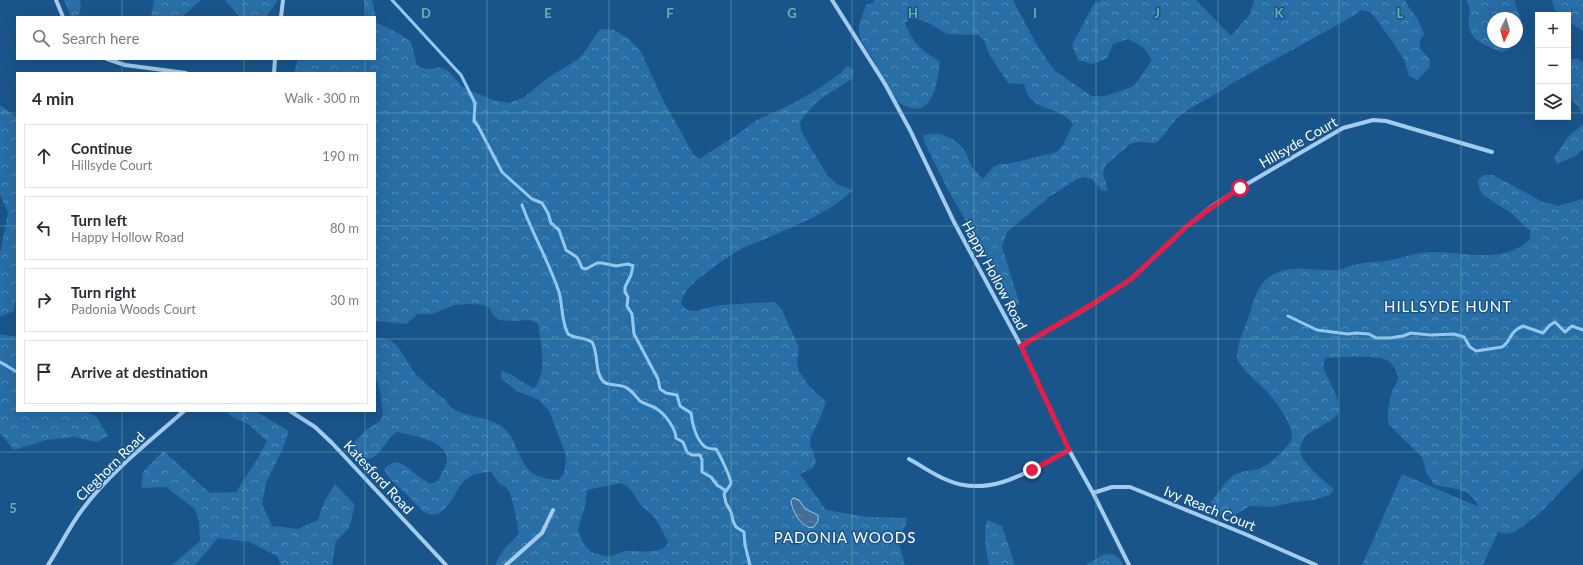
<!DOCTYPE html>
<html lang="en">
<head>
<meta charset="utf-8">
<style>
  :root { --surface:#fff; --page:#f2f2f3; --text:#2b2b33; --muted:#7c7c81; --line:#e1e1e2 }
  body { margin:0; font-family:Lato,sans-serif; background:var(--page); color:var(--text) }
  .controls { position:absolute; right:12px; top:12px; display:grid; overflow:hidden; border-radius:0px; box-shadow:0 4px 16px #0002 }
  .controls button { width:36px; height:36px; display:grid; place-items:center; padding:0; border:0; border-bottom:1px solid var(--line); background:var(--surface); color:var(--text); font:20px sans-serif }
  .compass { position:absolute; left:1487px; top:12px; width:36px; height:36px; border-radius:50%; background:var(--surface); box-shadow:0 4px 16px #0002; rotate:185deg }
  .stop { position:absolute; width:12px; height:12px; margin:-9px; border:3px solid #e11d48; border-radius:50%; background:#fff }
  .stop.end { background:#e11d48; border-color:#fff; box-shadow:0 1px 4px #0008 }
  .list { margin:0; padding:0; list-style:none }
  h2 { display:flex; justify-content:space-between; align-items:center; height:52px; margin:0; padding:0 16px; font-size:17px }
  h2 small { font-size:13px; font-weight:400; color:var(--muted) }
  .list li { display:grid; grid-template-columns:26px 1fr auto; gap:12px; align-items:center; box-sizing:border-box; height:64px; margin:0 8px 8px; padding:0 8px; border:1px solid var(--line); border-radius:0px }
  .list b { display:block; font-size:15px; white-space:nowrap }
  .list p { margin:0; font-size:13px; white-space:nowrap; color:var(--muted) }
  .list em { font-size:13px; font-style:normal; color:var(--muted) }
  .icon { flex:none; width:22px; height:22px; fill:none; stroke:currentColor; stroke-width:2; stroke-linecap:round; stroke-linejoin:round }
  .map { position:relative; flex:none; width:1583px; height:565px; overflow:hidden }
  .search { position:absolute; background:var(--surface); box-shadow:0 4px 16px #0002; left:16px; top:16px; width:360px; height:44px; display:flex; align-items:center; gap:10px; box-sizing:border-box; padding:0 14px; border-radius:0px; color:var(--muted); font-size:15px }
  .panel { position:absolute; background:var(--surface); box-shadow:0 4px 16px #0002; left:16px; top:72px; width:360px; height:340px; border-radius:0px }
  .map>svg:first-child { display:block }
  .forest { fill:url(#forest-crowns); fill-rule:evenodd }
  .water { fill:url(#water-ripples); stroke:#95c8f0 }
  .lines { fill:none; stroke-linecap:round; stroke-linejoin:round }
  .stream { stroke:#95c8f0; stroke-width:3 }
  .minor { stroke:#a3ccee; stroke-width:4 }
  .route { stroke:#e11d48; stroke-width:5 }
  .grid { fill:none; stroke:#6fada8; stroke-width:1; stroke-opacity:0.55 }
  .labels { text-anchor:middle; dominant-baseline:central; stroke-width:3; stroke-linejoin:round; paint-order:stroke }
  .street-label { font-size:14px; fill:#fff; stroke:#19558b }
  .neighbourhood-label { font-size:15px; letter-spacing:1px; fill:#fff; stroke:#19558b }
  .grid-label { font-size:13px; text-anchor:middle; font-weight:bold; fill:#6fada8; stroke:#19558b; stroke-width:3; stroke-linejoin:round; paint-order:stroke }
</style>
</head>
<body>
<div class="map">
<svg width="1583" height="565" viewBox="0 0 1583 565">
  <defs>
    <pattern id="forest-crowns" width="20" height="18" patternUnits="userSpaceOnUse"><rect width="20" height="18" fill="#286ea7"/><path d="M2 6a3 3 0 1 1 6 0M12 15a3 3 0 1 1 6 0" fill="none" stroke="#538bb9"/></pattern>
    <pattern id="water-ripples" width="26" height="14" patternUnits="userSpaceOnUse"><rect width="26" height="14" fill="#436e95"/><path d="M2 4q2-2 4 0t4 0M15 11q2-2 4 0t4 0" fill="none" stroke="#5f84a5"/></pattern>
  </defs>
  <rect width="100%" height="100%" fill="#19558b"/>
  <!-- forest -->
  <path class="forest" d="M64,0h16l1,7 -2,8 -8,2z
    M154,0h47l-19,17h-31z
    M225,0h52l-1,3 -10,14h-26z
    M364,0h8l5,23 21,10 13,9 6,23c8,5 13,5 22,2l8,3 16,17 8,4 22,9 15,3 15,-5 26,-21 29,-18 5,-5 17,-25 14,1 14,8 13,14 21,46 31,56 6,5 42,-27 14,-11 39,-18 21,-12 26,-18 6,-8 7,6 -2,8 -32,20 -16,17 -4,7 1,8 26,44 11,10 15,5c-25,24 -59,36 -90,50 -8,3 -18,6 -25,11 -13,7 -42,28 -51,39 -3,4 -5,9 -6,14l6,6 8,1 25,-6 55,-3 6,6 18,39 -2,15 2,9 9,14 18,17 -7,19 -8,15 -1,8 6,17 -3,7 -13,6 26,36 42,7 39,1c0,11 -8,13 -8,21 0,8 4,17 5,24l2,2h-410l-1,-1 8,-14 16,-16 -4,-23 -5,-18 -4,-6 -7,-4 -8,-11c-9,0 -19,2 -26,8 -10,9 -19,42 -39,33 -6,-3 -12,-12 -18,-17 -8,-9 -20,-16 -24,-27 15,-13 20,-3 33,6 4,3 9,6 13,9l8,-3c3,-7 9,-15 9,-23 -1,-18 -37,-23 -50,-26 -12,7 -17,29 -33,27 -7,-1 -10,-6 -12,-13l4,-6 11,-11 13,-8 3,-7 -3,-24 -5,-14v-38c24,-3 28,21 40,35 9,11 22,19 32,29 2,3 5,7 8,8 17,9 36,6 51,20 5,4 7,10 9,15 12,26 15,33 44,35l5,-7 2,-18 -17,-44 -10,-11 -22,-9 -16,-13v-7c13,2 20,13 33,17 14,-15 7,-45 4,-64l-7,-4 -17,1 -15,-1 -6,-5 -3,-6 -6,-4 -15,-1 -15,1 -22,9h-14l-12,10 -31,-3v-248h-33l-5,-1 -2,1h-41l4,-14h77v-42h-8zM621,483c10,4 14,13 19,21 3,4 8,7 12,11 7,8 11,17 16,27 -5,14 -30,8 -41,9 -6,0 -11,5 -18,5 -6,0 -12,-2 -18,-4l-8,-9 -5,-14 7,-23 2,-16zM799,500l6,9 13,6 -10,13 -4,-2 -11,-17z
    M874,0h139l24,45 17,25 37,26h15l28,-10 18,-26 -8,-12 -16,-9 -15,5 -6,14 -14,6 -15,-4 -6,-15 21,-40 8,-5h95l35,36 19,-22 4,-14h151l3,6 9,12 7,16 -4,7v7l10,12 -1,8 -12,12 -8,-4c-2,-6 -3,-12 -6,-18 -3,-6 -29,-43 -33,-46 -2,-1 -6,-1 -9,-2l-6,5 -119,66c-17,12 -36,21 -53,32 -12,8 -16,22 -28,30l-17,-1 -8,2 -24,21 -3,8 5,18 -7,-1 -9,-11 -8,-2 -7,2 -28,18 -42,35 -5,15 18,58 -8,-1 -14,-30 -11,-16 -40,-70 -22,-45 -2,-7c13,-7 33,1 41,14 4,5 5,12 8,17 3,4 7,8 11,12l10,-12 6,-3h9l49,-12 6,-7 10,-21c-12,-16 -31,-13 -42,-25 -4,-4 -5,-10 -7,-15l-16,-1 -19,-29 -5,-14 -6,-5 -31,-1 -20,-12 -16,-4 -6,5c10,24 15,25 35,39 -2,16 -6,52 -29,46 -6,-1 -14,-6 -18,-11 -7,-9 -13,-25 -19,-36 -5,-9 -14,-18 -15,-30 -1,-10 5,-17 7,-26l7,-2z
    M1466,0h48l7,19 -4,14v-15h-24v24h20l-3,7 -8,3c-17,-7 -36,-11 -33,-34 1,-7 1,-12 -3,-18z
    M1552,0h31v31l-15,-10v-6h-8l-6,-7z
    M1568,59h10l5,3v53c-4,-7 -7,-13 -15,-16z
    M0,105l17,12v175l-3,19 -14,6v-63l8,-41 -8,-19z
    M1583,124v25l-6,6 -20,9 -3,-6 14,-21z
    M1484,175h9l50,27 15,4 25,-7v269l-43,45 -25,19 -9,2 -8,-2 -15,33h-121l40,-91 77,33c-10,-20 -25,-18 -45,-22l-8,-14 -4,-14 -33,-32c-3,-12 0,-24 4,-36 2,-3 5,-8 5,-11 0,-6 -6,-15 -11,-18 -9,-5 -51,-3 -62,-2l-2,9 14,31 2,15 -6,6 -28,17c-2,4 -5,11 -5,15 1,11 25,31 34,38l-4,6 -17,5 -24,3 -16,4 -23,-1 -15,9 -8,1 -7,-1 -6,-6 -3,-7c7,-8 14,-21 23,-27 8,-4 16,-4 24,-6 11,-4 28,-19 33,-29 6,-11 -14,-36 -21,-45 -7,-9 -32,-27 -33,-38 -1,-12 9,-32 13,-44 3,-11 7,-27 17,-34 24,-18 44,-7 70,-9 6,0 12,-4 17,-5 11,-3 22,-3 33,-4 11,-2 22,-6 33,-8 36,-6 79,16 110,-14v-8l-19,-18 -28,-18 -4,-7 -1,-8z
    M0,334l17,3v74h69l11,6 11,19 -11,6 -23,-5 -28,3 -32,10 -14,-17z
    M226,411h29l34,20 -6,17 -17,35 -4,21 10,22 26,3 20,-9 7,-20 10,-16 20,21 -6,23 -13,13 -4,24h-51l-4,-9 -28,-14 -31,-4 -23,27h-23l28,-24 -1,-19 -4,-13 -29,-22 -25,1 2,-16 20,-21c16,13 31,29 47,42l26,-1 22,-34 9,-17 -18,-16 -18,-9z
    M987,520l15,6 13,39h-26c-3,-15 -6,-30 -2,-45z
    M1111,554l8,4 4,7h-37l17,-10z"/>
  <!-- water -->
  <path class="water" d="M793,498l6,2 6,9 13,6v6l-4,6c-11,4 -22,-16 -23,-26z"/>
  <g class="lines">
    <!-- stream -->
    <path class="stream" d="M392,0l69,75 14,28 -1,18 4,5 24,46 30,27 10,4 6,10 3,10 8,7 7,20c11,8 10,3 16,18l4,1 11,-6h5l14,3 12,-2 5,2 -2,9 -6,12v5l3,5 -1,9 5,8 2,20 24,45 2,10 6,4 11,2 3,11 11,7c1,10 5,26 13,33 3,3 7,3 12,3 3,4 15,29 15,34 -1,4 -5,7 -7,11l2,9 5,9 2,9 3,6 8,5 1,13 5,20
      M522,205c11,30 27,57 37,87 4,14 2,29 9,42 7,5 16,3 24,8 7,12 2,31 12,40 5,4 15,2 21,5 7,3 10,9 15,14 5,4 12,4 17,8 8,5 19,20 19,29l7,4 4,10 5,3h8l2,5v12l9,5 6,8 9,6
      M1288,316l29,14 31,4 8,-1 13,1 7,4h14l13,-2 8,-3 19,2 24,-1 10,3 6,10 6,4 26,-4c10,-6 6,-15 21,-21l20,7 7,-8 5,-3 10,10 7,-6 11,4
      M0,362l17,10"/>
    <!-- minor -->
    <path class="minor" d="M56,0l7,17
      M832,0l53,84 25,46 44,92 67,124 48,104 24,43 36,72
      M281,17l2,-17
      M107,59l18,6 61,8
      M274,73l1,-14
      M1021,346l64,-37 46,-30 13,-12 43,-41 24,-19 29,-19 103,-60 30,-8 13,1 106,31
      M290,411l25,16 17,16 114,122
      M909,459c13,7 25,16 38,21 43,19 84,-10 122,-30
      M1093,493l19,-6h18l115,47 71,31
      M48,565c12,-18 21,-38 34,-55 28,-38 67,-68 102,-99
      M506,565l36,-32 11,-23"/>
  </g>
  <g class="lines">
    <!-- route -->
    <path class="route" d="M1032,470l37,-20 -48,-104 70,-41 40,-26 56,-53 24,-18 29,-20"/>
  </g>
  <!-- grid -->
  <path class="grid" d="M122,0v17M244,0v17M365,0v17M487,0v565M609,0v565M731,0v565M852,0v565M974,0v565M1096,0v565M1218,0v565M1339,0v565M1461,0v565M122,59v14M244,59v14M365,59v14M0,113h17M375,113h1163M1568,113h15M0,226h17M375,226h1208M0,339h17M375,339h1208M122,411v154M244,411v154M365,411v154M0,452h1583"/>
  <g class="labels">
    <!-- street labels -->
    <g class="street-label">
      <text transform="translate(1298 142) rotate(-30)">Hillsyde Court</text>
      <text transform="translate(995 275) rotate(62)">Happy Hollow Road</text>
      <text transform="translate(110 466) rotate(-45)">Cleghorn Road</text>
      <text transform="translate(379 477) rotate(47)">Katesford Road</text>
      <text transform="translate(1210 508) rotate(22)">Ivy Reach Court</text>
    </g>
    <!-- neighbourhood labels -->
    <g class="neighbourhood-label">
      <text x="1448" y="306">HILLSYDE HUNT</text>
      <text x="845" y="537">PADONIA WOODS</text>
    </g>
  </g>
  <g class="grid-label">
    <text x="426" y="18">D</text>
    <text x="548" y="18">E</text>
    <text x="670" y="18">F</text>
    <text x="792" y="18">G</text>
    <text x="913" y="18">H</text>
    <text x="1035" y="18">I</text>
    <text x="1157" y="18">J</text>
    <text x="1279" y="18">K</text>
    <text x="1400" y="18">L</text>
    <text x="13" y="513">5</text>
  </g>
</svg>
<div class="controls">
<button>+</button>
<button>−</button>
<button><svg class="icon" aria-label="layers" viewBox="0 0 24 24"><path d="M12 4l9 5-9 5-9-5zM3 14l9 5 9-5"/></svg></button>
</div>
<svg class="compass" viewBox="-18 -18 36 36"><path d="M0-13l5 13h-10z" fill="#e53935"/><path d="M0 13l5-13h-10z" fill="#7c7c81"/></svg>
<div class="stop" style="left:1240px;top:188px"></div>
<div class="stop end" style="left:1032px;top:470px"></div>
<div class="search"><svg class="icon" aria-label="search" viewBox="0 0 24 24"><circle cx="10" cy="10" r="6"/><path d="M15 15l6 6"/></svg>Search here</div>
<section class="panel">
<h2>4 min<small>Walk · 300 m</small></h2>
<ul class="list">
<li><svg class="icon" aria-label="ahead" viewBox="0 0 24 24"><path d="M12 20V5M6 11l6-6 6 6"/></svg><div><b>Continue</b><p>Hillsyde Court</p></div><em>190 m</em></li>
<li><svg class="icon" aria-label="left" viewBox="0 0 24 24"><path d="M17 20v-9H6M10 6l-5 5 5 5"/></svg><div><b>Turn left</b><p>Happy Hollow Road</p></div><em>80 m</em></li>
<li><svg class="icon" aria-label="right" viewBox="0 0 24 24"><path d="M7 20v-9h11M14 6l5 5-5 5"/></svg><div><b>Turn right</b><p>Padonia Woods Court</p></div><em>30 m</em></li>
<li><svg class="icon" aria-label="arrive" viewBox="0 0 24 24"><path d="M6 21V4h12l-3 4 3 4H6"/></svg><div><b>Arrive at destination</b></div></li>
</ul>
</section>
</div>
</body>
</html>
